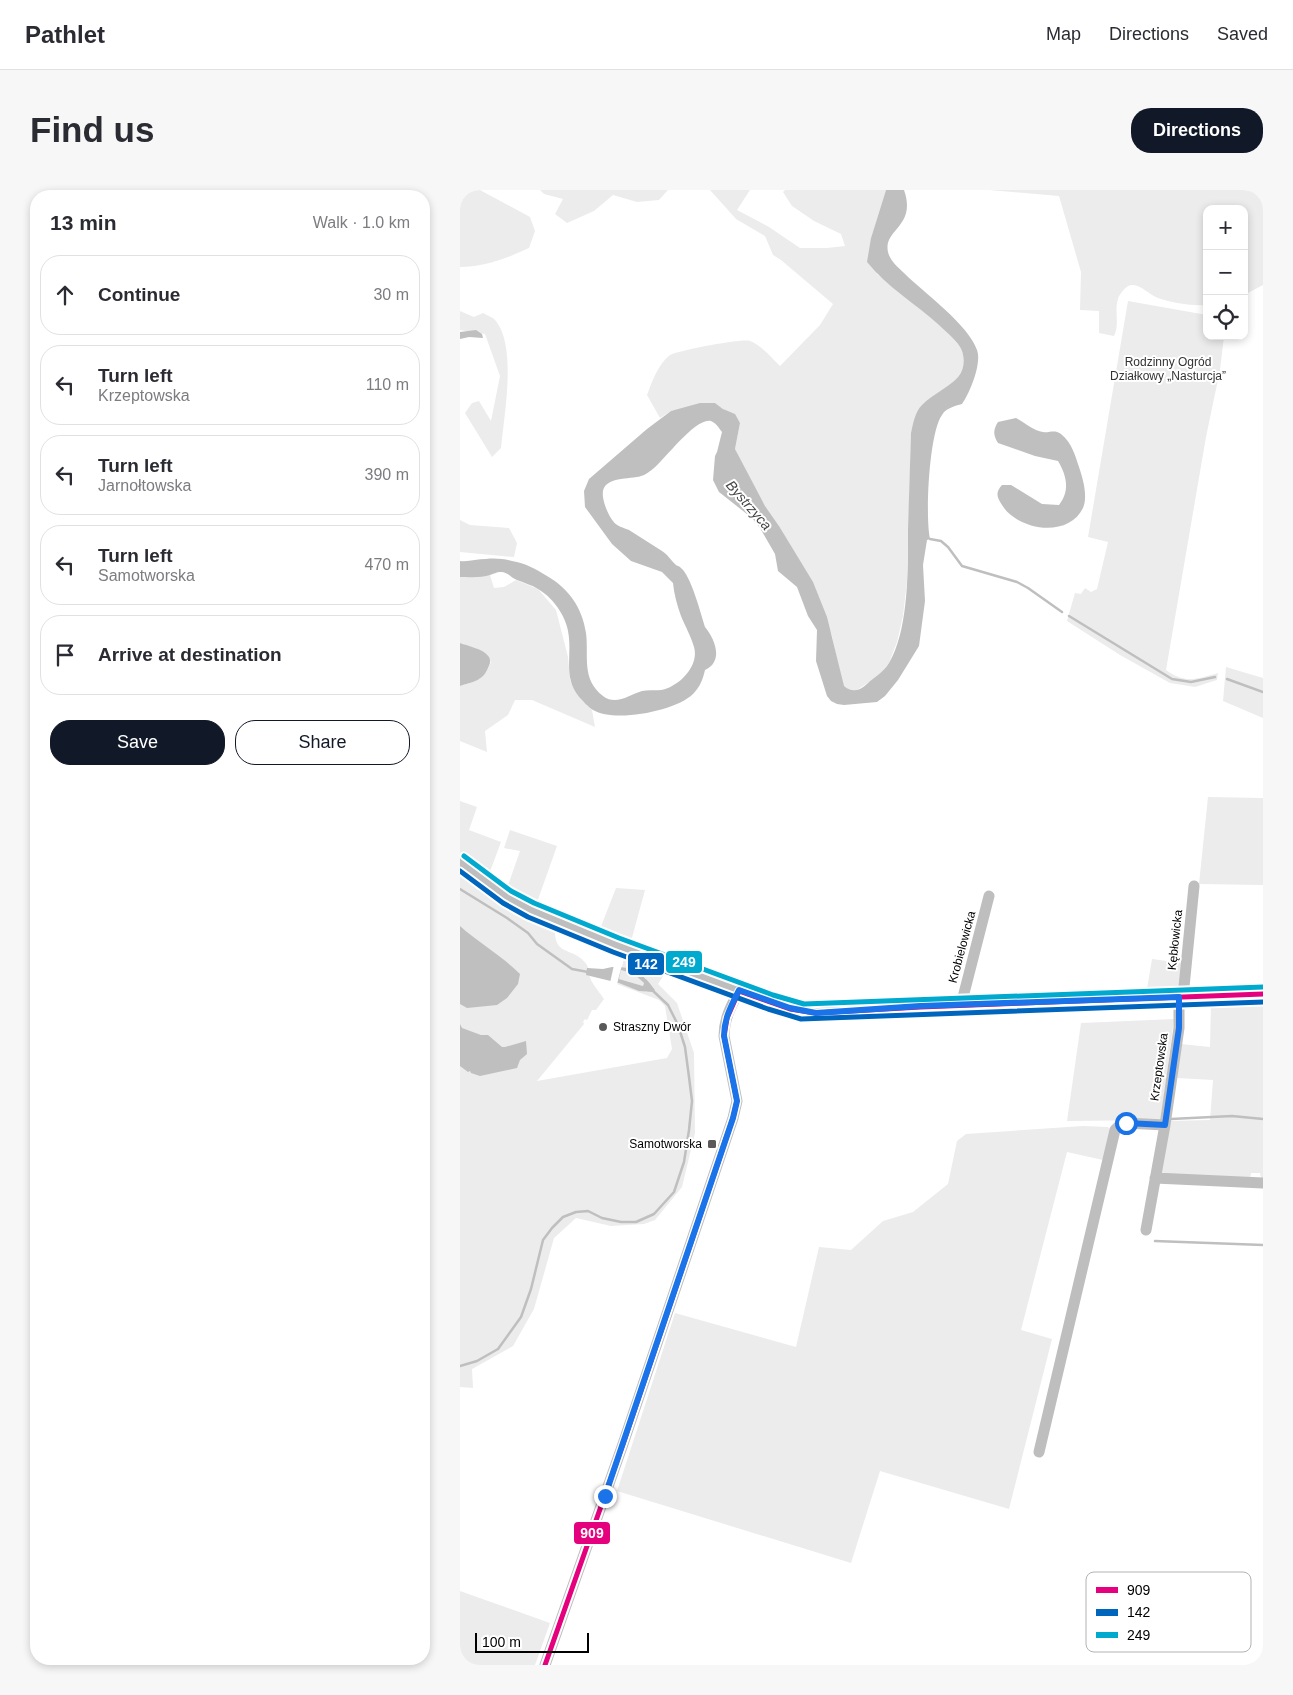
<!DOCTYPE html>
<html lang="en">
<head>
<meta charset="utf-8">
<style>
  :root { --surface:#fff; --page:#f7f7f7; --text:#2b2b33; --muted:#7c7c81; --line:#e1e1e2; --accent:#111827 }
  body { margin:0; font-family:Arial,sans-serif; background:var(--page); color:var(--text) }
  .controls { position:absolute; right:15px; top:15px; display:grid; overflow:hidden; border-radius:10px; box-shadow:0 2px 8px #0003 }
  .controls button { width:45px; height:45px; display:grid; place-items:center; padding:0; border:0; border-bottom:1px solid var(--line); background:var(--surface); color:var(--text); font:25px sans-serif }
  .scale { position:absolute; left:15px; bottom:12px; width:114px; box-sizing:border-box; padding-left:5px; border:2px solid #000; border-top:0; font-size:14px; line-height:18px; white-space:nowrap; color:#000; -webkit-text-stroke:4px #fff; paint-order:stroke }
  .stop { position:absolute; width:15px; height:15px; margin:-11px; border:4px solid #1a73e8; border-radius:50%; background:#fff }
  .stop.end { background:#1a73e8; border-color:#fff; box-shadow:0 1px 5px #0008 }
  .list { margin:0; padding:0; list-style:none }
  h2 { display:flex; justify-content:space-between; align-items:center; height:65px; margin:0; padding:0 20px; font-size:21px }
  h2 small { font-size:16px; font-weight:400; color:var(--muted) }
  .list li { display:grid; grid-template-columns:32px 1fr auto; gap:15px; align-items:center; box-sizing:border-box; height:80px; margin:0 10px 10px; padding:0 10px; border:1px solid var(--line); border-radius:20px }
  .list b { display:block; font-size:19px; white-space:nowrap }
  .list p { margin:0; font-size:16px; white-space:nowrap; color:var(--muted) }
  .list em { font-size:16px; font-style:normal; color:var(--muted) }
  .actions { display:flex; gap:10px; padding:15px 20px }
  .actions a { flex:1; padding:11px 0; border:1px solid var(--accent); border-radius:20px; text-align:center; font-size:18px; color:var(--accent) }
  .actions .main { background:var(--accent); color:#fff }
  .icon { flex:none; width:28px; height:28px; fill:none; stroke:currentColor; stroke-width:2; stroke-linecap:round; stroke-linejoin:round }
  .map { position:relative; flex:none; width:803px; height:1475px; overflow:hidden; border-radius:20px }
  header { display:flex; align-items:center; gap:30px; box-sizing:border-box; height:70px; padding:0 25px; background:var(--surface); border-bottom:1px solid var(--line) }
  header strong { font-size:24px }
  nav { display:flex; gap:28px; margin-inline-start:auto; font-size:18px }
  .intro { display:flex; align-items:center; justify-content:space-between; box-sizing:border-box; height:120px; padding:0 30px }
  h1 { margin:0; font-size:35px }
  .button { padding:12px 22px; border-radius:20px; background:var(--accent); color:#fff; font-size:18px; font-weight:700 }
  main { display:flex; gap:30px; padding:0 30px }
  aside { flex:1; background:var(--surface); border-radius:20px; box-shadow:0 2px 8px #0003 }
  .map>svg:first-child { display:block }
  .green { fill:#ececec }
  .water { fill:#bfbfbf; fill-rule:evenodd }
  .pier { fill:#fff }
  .lines { fill:none; stroke-linecap:round; stroke-linejoin:round }
  .stream { stroke:#bfbfbf; stroke-width:2.5 }
  .minor { stroke:#bebebe; stroke-width:11 }
  .bus-1-casing { stroke:#fff; stroke-width:9 }
  .bus-2-casing { stroke:#fff; stroke-width:9 }
  .bus-3-casing { stroke:#fff; stroke-width:9 }
  .bus-1 { stroke:#e5007d; stroke-width:5 }
  .bus-2 { stroke:#0065bd; stroke-width:5 }
  .bus-3 { stroke:#00a9ce; stroke-width:5 }
  .route { stroke:#1a73e8; stroke-width:6 }
  .poi-dot { fill:#595959; stroke:#fff; stroke-width:2 }
  .labels { text-anchor:middle; dominant-baseline:central; stroke-width:4; stroke-linejoin:round; paint-order:stroke }
  .park-label { font-size:12px; fill:#333; stroke:#fff }
  .street-label { font-size:12px; fill:#000; stroke:#fff }
  .poi-label { font-size:12px; fill:#000; stroke:#fff; text-anchor:start }
  .water-label { font-size:14px; font-style:italic; fill:#444; stroke:#fff }
  .key { fill:#fff; stroke:#b2b2b2; stroke-width:1 }
  .key-label { font-size:14px; fill:#000 }
  .line-badge { stroke:#fff; stroke-width:2 }
  .badge-label { font-size:14px; text-anchor:middle; font-weight:bold; fill:#fff }
</style>
</head>
<body>
<header>
<strong>Pathlet</strong>
<nav><a>Map</a><a>Directions</a><a>Saved</a></nav>
</header>
<div class="intro"><h1>Find us</h1><a class="button">Directions</a></div>
<main>
<aside>
<h2>13 min<small>Walk · 1.0 km</small></h2>
<ul class="list">
<li><svg class="icon" aria-label="ahead" viewBox="0 0 24 24"><path d="M12 20V5M6 11l6-6 6 6"/></svg><div><b>Continue</b></div><em>30 m</em></li>
<li><svg class="icon" aria-label="left" viewBox="0 0 24 24"><path d="M17 20v-9H6M10 6l-5 5 5 5"/></svg><div><b>Turn left</b><p>Krzeptowska</p></div><em>110 m</em></li>
<li><svg class="icon" aria-label="left" viewBox="0 0 24 24"><path d="M17 20v-9H6M10 6l-5 5 5 5"/></svg><div><b>Turn left</b><p>Jarnołtowska</p></div><em>390 m</em></li>
<li><svg class="icon" aria-label="left" viewBox="0 0 24 24"><path d="M17 20v-9H6M10 6l-5 5 5 5"/></svg><div><b>Turn left</b><p>Samotworska</p></div><em>470 m</em></li>
<li><svg class="icon" aria-label="arrive" viewBox="0 0 24 24"><path d="M6 21V4h12l-3 4 3 4H6"/></svg><div><b>Arrive at destination</b></div></li>
</ul>
<div class="actions"><a class="main">Save</a><a>Share</a></div>
</aside>
<div class="map">
<svg width="803" height="1475" viewBox="0 0 803 1475">
  <rect width="100%" height="100%" fill="#fff"/>
  <!-- green -->
  <path class="green" d="M0,0h20l50,27 5,14 -6,17c-21,10 -46,19 -69,19z
    M80,0h128l-9,10 -22,2 -24,-7 -19,16 -27,12 -12,-9 8,-15 -19,-5z
    M250,0h40l-13,20 32,17 31,21h27l18,-2 -4,-12 -27,-13 -22,-15 -9,-14 2,-2h101l-15,48 6,36c18,14 78,58 85,77 4,13 0,23 -9,31 -24,22 -33,15 -42,51l-4,148 -4,35 -6,26 -8,21 -9,12 -23,15 -6,1 -8,-5 -11,-50 -42,-91 -11,-19 -14,-20 -24,-44 -6,-13 5,-26c-9,-10 -15,-12 -25,-20l-44,8 -11,7 -13,-23c5,-13 11,-31 23,-40 7,-4 72,-17 80,-14 11,4 22,17 30,25l40,-41 13,-21 -52,-44 -8,-5 -8,-19 -29,-17z
    M529,0h274v95l-19,10v-86h-37v96c-16,1 -34,-2 -49,-7 -12,-4 -24,-23 -36,-6 -1,1 -4,5 -4,7 -4,12 2,25 -4,37l-15,-3v-22l-19,-1 1,-38 -22,-76z
    M668,111l79,14v21h17l-4,34 -14,67 -40,233c19,14 31,9 52,3l-1,7 -22,7 -25,-4 -50,-28 -53,-34 8,-28 6,1 4,-6 6,4 6,-3 11,-47 -20,-5z
    M0,121l14,6 9,-4c5,3 10,4 13,8 21,27 8,94 5,127l-9,9 -27,-44 7,-10 7,-2 12,20 9,-45 -15,-42 -25,-4z
    M0,330l10,5 39,3 8,15 -3,14 -54,-5z
    M30,385l4,13 10,-1 12,-7 22,9 18,21 12,47 2,23 8,16 14,14 3,17 -63,-27h-17l-7,15 -23,16 2,21 -27,-11v-55c16,-5 24,-6 31,-24l-7,-9 -24,-10v-66z
    M766,477l37,11v40l-40,-17z
    M748,607l55,1v87l-64,-1z
    M0,611l17,6 -8,23 32,12 -13,35 -28,-21z
    M50,640l47,16 -22,62 -29,-17 14,-40 -16,-3z
    M0,684l37,27 12,4 46,21c-2,33 19,19 32,39 2,4 2,11 4,15 3,6 9,13 13,19l-8,11h-4l-5,10 -2,-1 -2,3 1,2 -47,57 130,-23 5,-9 -7,-43 -6,-6 -42,-16 1,-2 29,10 -1,-14 -24,-11 3,-13 42,16 -9,14 19,19 17,50 1,80 -13,54 -27,33 -11,4 -33,2 -35,-8 -22,20 -20,71 -21,37 -41,23 1,19 -13,-1z
    M156,698l29,2 -15,55 -32,-11z
    M692,769l30,4 -3,24 -32,2z
    M161,780l13,4 10,9 -1,3 -24,-7z
    M803,811v177h-2l-1,-5h-9l-1,6 -83,-2 -6,-5 7,-51 42,-1 3,-40 -36,-2 4,-34 29,3 1,-44z
    M714,829l-13,101 -94,1 14,-98z
    M623,936l25,1 3,3 -8,30 -36,-8 -46,178 31,9 -43,170 -129,-38 -29,92 -234,-72 58,-178 121,34 23,-100 32,3 32,-29 30,-9 35,-28 9,-43 9,-7z
    M0,1401l90,32 -15,42h-75z"/>
  <!-- water -->
  <path class="water" d="M426,0h18c13,37 -21,39 -16,62 2,9 10,15 16,21 20,20 64,51 73,77 5,13 -7,43 -15,54 -7,2 -16,4 -20,11 -13,18 -17,101 -12,124l-3,1 -4,25 2,36 -6,45 -21,34 -13,16 -8,6 -33,3 -7,-1 -6,-3 -4,-5 -11,-35 1,-31 -9,-14 -11,-29 -19,-16 -3,-17 -15,-26 -8,-10 -33,-26 -6,-12 2,-24 2,-4 5,-20c-3,-4 -6,-9 -11,-11 -15,-4 -45,37 -57,47 -4,3 -8,7 -13,8 -11,4 -41,-1 -38,21 1,7 5,18 10,24 3,5 11,7 16,9 11,7 22,14 33,21 6,4 8,8 13,13 3,3 3,1 6,4 10,8 20,46 24,59 10,12 19,34 0,43 -2,9 -5,17 -12,24 -17,17 -78,29 -100,16 -5,-3 -10,-9 -14,-13 -15,-19 -8,-37 -10,-59 -1,-19 -14,-39 -31,-49 -6,-4 -14,-6 -21,-9 -6,-2 -9,-8 -16,-8 -5,0 -7,2 -11,3 -8,3 -21,2 -30,2v-16c9,1 17,-2 26,-2 9,-1 18,0 26,2 13,2 24,8 35,15 22,13 35,31 39,57 3,23 -5,46 17,63 13,10 26,-1 39,-5 8,-2 17,1 26,-3 15,-6 31,-24 26,-41 -3,-11 -9,-21 -13,-31 -4,-11 -7,-22 -8,-33l-11,-11 -31,-11 -19,-17 -27,-37 -1,-16 5,-12 58,-50 24,-18 29,-8h15l8,6 12,5 5,9 -5,26 30,57 14,20 34,56 14,35 17,69c8,7 15,5 23,-2 7,-7 16,-11 22,-21 20,-34 19,-95 19,-134 1,-32 2,-64 3,-96 2,-9 4,-21 11,-28 11,-11 26,-17 36,-28 6,-7 7,-17 4,-26 -4,-10 -15,-18 -23,-26 -23,-21 -52,-38 -72,-63l4,-24z
    M16,140l6,4 1,4 -14,-1 -9,2v-7z
    M556,228c8,4 18,13 27,14 7,1 11,-3 18,2 11,9 14,21 18,33 4,12 9,29 4,41 -15,31 -66,22 -81,-3 -5,-8 -7,-12 0,-20h9l31,19 17,1c11,-14 8,-29 -1,-44l-23,-5 -37,-13c-5,-8 -5,-13 0,-21z
    M0,453c8,3 24,6 29,14 2,4 1,7 -1,11 -5,13 -16,14 -28,18z
    M0,736c19,17 42,30 60,48l-2,10 -11,14 -10,7 -30,3 -7,-4z
    M152,777c21,-1 31,6 43,23l-2,2 -14,-1 -20,-8 -33,-8 1,-7 16,1zM161,780l13,4 10,9 -1,3 -24,-7z
    M0,834l2,4 19,7h7l14,12h3l21,-6 1,13 -7,6 -3,8 -37,8 -9,-3 -1,-2 -2,1 -8,-6z"/>
  <!-- pier -->
  <path class="pier" d="M154,775h8l-5,19 -7,-1z"/>
  <g class="lines">
    <!-- stream -->
    <path class="stream" d="M470,349l11,2 7,6 14,19 55,16 11,6 34,24
      M609,426l103,63 19,3 24,-5
      M767,489l36,13
      M0,699l47,29 21,15 9,11 35,25 16,3
      M711,929l61,-3 31,3
      M695,1051l108,4
      M0,1176l17,-5 21,-12 23,-32 10,-28 12,-49 9,-12 11,-11 13,-5 12,-1 14,7 19,4h15l18,-8 20,-22 10,-30 5,-32 3,-29 -3,-24 -4,-30 -7,-22 -10,-20 -17,-16"/>
    <!-- minor -->
    <path class="minor" d="M0,672l47,35 24,13 85,35 155,57 32,10h24l93,-5 343,-13
      M723,807l11,-111
      M501,815l28,-109
      M695,988l108,5
      M686,1040l19,-105 14,-97v-31
      M579,1262l76,-322 5,-5 5,-2 40,2
      M85,1475l78,-221 110,-326 4,-17 -13,-65c0,-17 7,-30 15,-45"/>
    <!-- bus-1 casing -->
    <g class="bus-1-casing">
      <path id="bus-1" d="M279,801l51,18 26,4 104,-6 343,-13
        M85,1475l78,-221 110,-326 4,-17 -13,-65 3,-18 12,-27"/>
    </g>
    <!-- bus-2 casing -->
    <g class="bus-2-casing">
      <path id="bus-2" d="M0,681l43,32 25,14 85,35 155,57 33,10 462,-17"/>
    </g>
    <!-- bus-3 casing -->
    <g class="bus-3-casing">
      <path id="bus-3" d="M4,666l47,35 23,12 85,35 154,57 31,9 459,-17"/>
    </g>
    <!-- bus-1 -->
    <use href="#bus-1" class="bus-1"/>
    <!-- bus-2 -->
    <use href="#bus-2" class="bus-2"/>
    <!-- bus-3 -->
    <use href="#bus-3" class="bus-3"/>
  </g>
  <g class="lines">
    <!-- route -->
    <path class="route" d="M145,1306l128,-378 4,-17 -13,-65c0,-17 7,-30 15,-46l51,18 26,5 104,-7 259,-9v31l-14,97 -39,-2"/>
  </g>
  <!-- markers -->
  <g class="poi-dot">
    <circle cx="143" cy="837" r="5"/>
    <rect x="247" y="949" width="10" height="10" rx="2.5"/>
  </g>
  <g class="labels">
    <!-- park labels -->
    <g class="park-label">
      <text x="708" y="172">Rodzinny Ogród<tspan x="708" dy="14">Działkowy „Nasturcja”</tspan></text>
    </g>
    <!-- street labels -->
    <g class="street-label">
      <text transform="translate(715 750) rotate(-84)">Kębłowicka</text>
      <text transform="translate(502 757) rotate(-75)">Krobielowicka</text>
      <text transform="translate(699 877) rotate(-82)">Krzeptowska</text>
    </g>
    <!-- poi labels -->
    <g class="poi-label">
      <text x="153" y="837">Straszny Dwór</text>
      <text x="242" y="954" text-anchor="end">Samotworska</text>
    </g>
    <!-- water labels -->
    <g class="water-label">
      <text transform="translate(289 315) rotate(49)">Bystrzyca</text>
    </g>
  </g>
  <!-- legend -->
  <rect x="626" y="1382" width="165" height="80" rx="8" class="key"/>
  <rect x="636" y="1397" width="22" height="6" fill="#e5007d"/>
  <rect x="636" y="1419" width="22" height="7" fill="#0065bd"/>
  <rect x="636" y="1442" width="22" height="6" fill="#00a9ce"/>
  <g class="key-label">
    <text x="667" y="1405">909</text>
    <text x="667" y="1427">142</text>
    <text x="667" y="1450">249</text>
  </g>
  <g class="line-badge">
    <rect x="205" y="760" width="38" height="24" rx="5" fill="#00a9ce"/>
    <rect x="167" y="762" width="38" height="24" rx="5" fill="#0065bd"/>
    <rect x="113" y="1331" width="38" height="24" rx="5" fill="#e5007d"/>
  </g>
  <g class="badge-label">
    <text x="224" y="777">249</text>
    <text x="186" y="779">142</text>
    <text x="132" y="1348">909</text>
  </g>
</svg>
<div class="controls">
<button>+</button>
<button>−</button>
<button><svg class="icon" aria-label="locate" viewBox="0 0 24 24"><circle cx="12" cy="12" r="6"/><path d="M12 2v4M12 18v4M2 12h4M18 12h4"/></svg></button>
</div>
<div class="scale">100 m</div>
<div class="stop" style="left:666px;top:933px"></div>
<div class="stop end" style="left:145px;top:1306px"></div>
</div>
</main>
</body>
</html>
